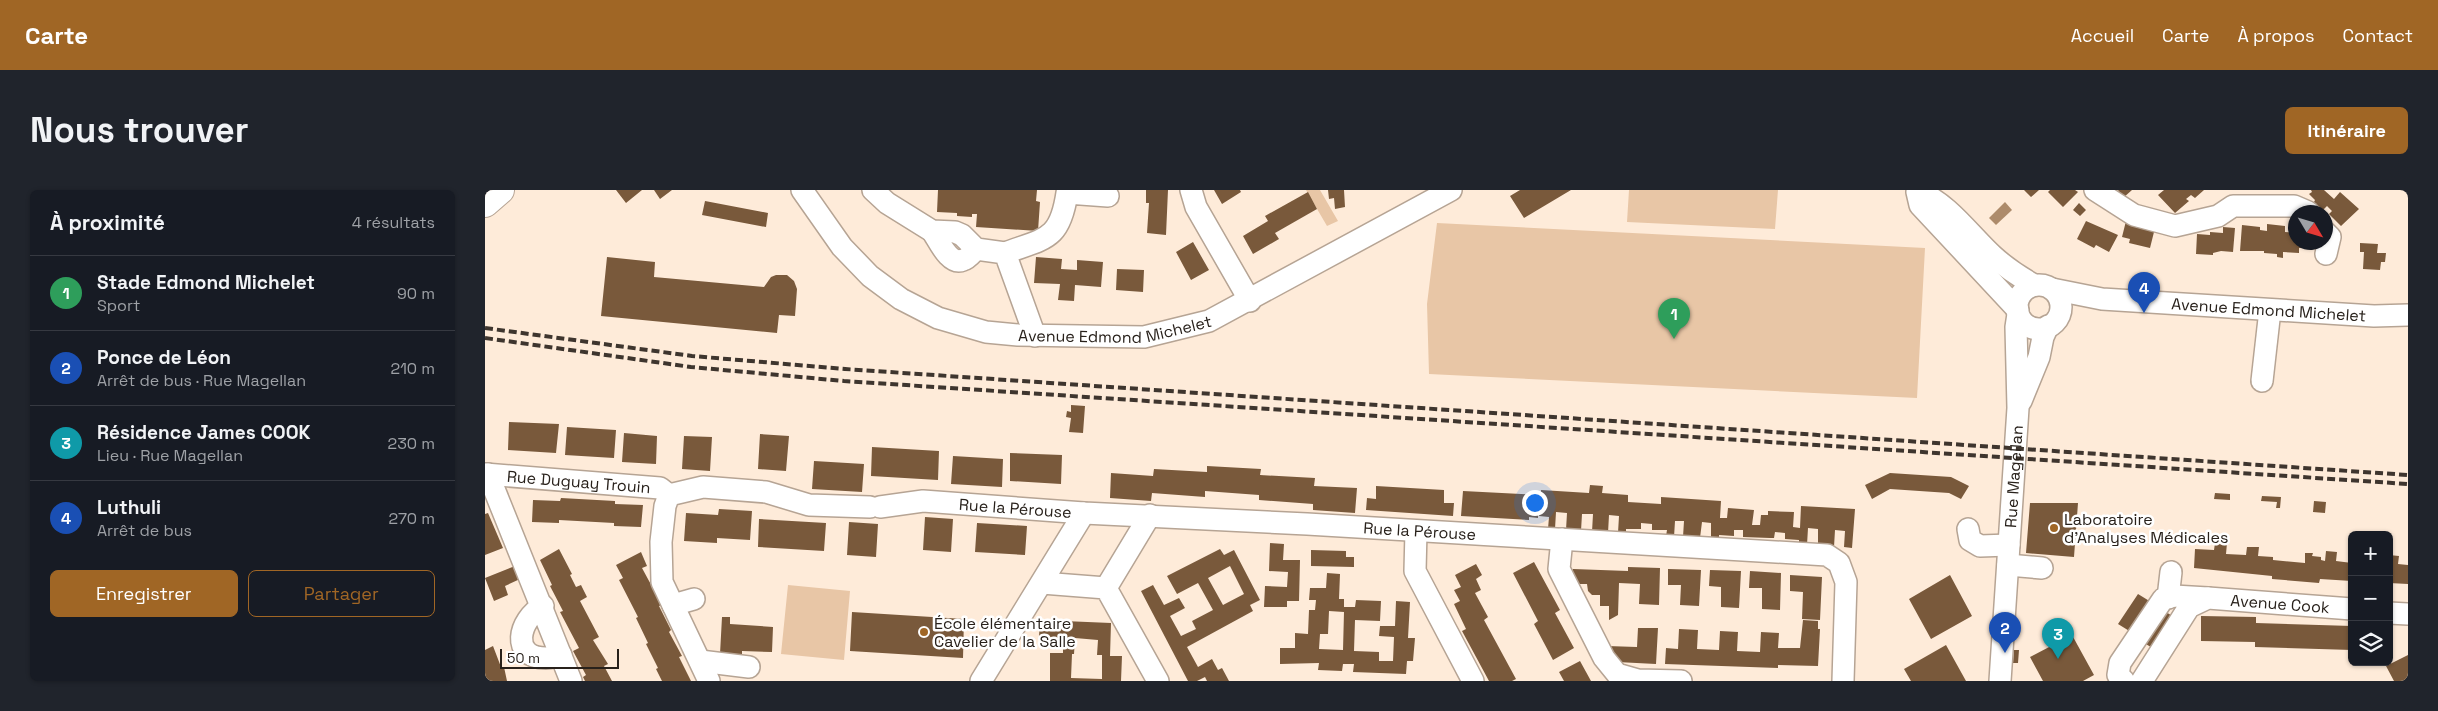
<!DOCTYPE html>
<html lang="fr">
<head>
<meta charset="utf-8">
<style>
  :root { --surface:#171b24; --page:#20242c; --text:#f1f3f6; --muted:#9ea1a6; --line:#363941; --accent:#a06625 }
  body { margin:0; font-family:"Space Grotesk",sans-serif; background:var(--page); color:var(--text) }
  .controls { position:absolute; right:15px; bottom:15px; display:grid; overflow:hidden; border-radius:8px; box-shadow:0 1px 4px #0004 }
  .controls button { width:45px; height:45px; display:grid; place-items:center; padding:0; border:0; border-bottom:1px solid var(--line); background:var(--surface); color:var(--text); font:25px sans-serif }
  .compass { position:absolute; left:1803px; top:15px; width:45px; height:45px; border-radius:50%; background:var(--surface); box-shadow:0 1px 4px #0004; rotate:128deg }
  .scale { position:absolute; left:15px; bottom:12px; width:119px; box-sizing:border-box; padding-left:5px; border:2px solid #28211b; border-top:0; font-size:14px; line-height:18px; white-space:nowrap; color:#28211b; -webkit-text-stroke:4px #fff; paint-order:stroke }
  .you { position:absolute; left:1049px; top:312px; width:18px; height:18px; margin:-12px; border:4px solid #fff; border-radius:50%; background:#1a73e8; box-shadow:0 0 0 8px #1a73e833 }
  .badge { display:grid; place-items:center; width:32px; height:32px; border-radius:50%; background:var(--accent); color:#fff; font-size:16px; font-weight:700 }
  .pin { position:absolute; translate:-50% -41px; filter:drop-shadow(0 1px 2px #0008) }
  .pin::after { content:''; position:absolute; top:26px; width:18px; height:15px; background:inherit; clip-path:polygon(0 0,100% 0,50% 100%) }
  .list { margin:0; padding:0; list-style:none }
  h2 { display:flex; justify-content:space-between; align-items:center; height:65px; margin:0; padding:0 20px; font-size:21px }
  h2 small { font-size:16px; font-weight:400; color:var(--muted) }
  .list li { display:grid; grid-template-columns:32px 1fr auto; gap:15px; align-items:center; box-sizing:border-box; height:75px; padding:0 20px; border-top:1px solid var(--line) }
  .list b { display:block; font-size:19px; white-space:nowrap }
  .list p { margin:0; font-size:16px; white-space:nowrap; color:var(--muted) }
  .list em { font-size:16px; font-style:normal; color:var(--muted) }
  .actions { display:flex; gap:10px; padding:15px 20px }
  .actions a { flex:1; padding:11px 0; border:1px solid var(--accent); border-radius:8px; text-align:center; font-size:18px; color:var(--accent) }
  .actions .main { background:var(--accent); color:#fff }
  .icon { flex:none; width:28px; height:28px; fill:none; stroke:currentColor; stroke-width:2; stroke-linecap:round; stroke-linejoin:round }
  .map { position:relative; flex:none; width:1923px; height:491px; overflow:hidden; border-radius:8px }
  header { display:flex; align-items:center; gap:30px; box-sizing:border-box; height:70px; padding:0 25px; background:var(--accent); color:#fff }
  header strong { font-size:24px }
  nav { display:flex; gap:28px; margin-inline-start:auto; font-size:18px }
  .intro { display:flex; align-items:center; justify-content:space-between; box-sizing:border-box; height:120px; padding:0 30px }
  h1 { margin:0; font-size:35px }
  .button { padding:12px 22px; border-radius:8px; background:var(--accent); color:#fff; font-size:18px; font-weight:700 }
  main { display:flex; gap:30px; padding:0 30px }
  aside { flex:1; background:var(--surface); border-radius:8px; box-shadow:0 1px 4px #0004 }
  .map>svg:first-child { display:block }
  .green { fill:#e8c6a6 }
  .water { fill:#ad8b6b }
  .building { fill:#79593b; fill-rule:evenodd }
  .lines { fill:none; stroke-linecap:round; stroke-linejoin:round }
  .minor-casing { stroke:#b6a494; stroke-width:24 }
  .major-casing { stroke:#b6a494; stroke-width:30 }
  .minor { stroke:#fff; stroke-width:21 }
  .major { stroke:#fff; stroke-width:28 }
  .rail { stroke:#3e352e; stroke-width:4; stroke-dasharray:8 4; stroke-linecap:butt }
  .poi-dot { fill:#a06625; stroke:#fff; stroke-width:2 }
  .labels { text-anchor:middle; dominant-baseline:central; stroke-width:5; stroke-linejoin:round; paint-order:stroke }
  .street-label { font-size:16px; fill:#28211b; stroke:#fff }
  .poi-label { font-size:16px; fill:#28211b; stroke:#fff; text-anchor:start }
</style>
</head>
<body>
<header>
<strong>Carte</strong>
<nav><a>Accueil</a><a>Carte</a><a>À propos</a><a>Contact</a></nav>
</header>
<div class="intro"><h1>Nous trouver</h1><a class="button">Itinéraire</a></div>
<main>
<aside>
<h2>À proximité<small>4 résultats</small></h2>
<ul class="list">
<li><span class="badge" style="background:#2e9e5b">1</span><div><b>Stade Edmond Michelet</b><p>Sport</p></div><em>90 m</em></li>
<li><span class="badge" style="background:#1a4fb4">2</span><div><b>Ponce de Léon</b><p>Arrêt de bus · Rue Magellan</p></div><em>210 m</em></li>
<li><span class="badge" style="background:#0f9aa8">3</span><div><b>Résidence James COOK</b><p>Lieu · Rue Magellan</p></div><em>230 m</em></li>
<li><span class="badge" style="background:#1a4fb4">4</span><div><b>Luthuli</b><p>Arrêt de bus</p></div><em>270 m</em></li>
</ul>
<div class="actions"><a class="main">Enregistrer</a><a>Partager</a></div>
</aside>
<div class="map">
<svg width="1923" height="491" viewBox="0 0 1923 491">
  <rect width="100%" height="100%" fill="#feebd9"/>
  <!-- green -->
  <path class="green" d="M821,0h14l18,31 -11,5z
    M1144,0h149l-3,39 -148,-7z
    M952,33l488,25 -8,150 -488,-24 -2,-70z
    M303,395l62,6 -6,69 -63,-6z"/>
  <!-- water -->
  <path class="water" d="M1520,12l7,8 -16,15 -7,-7z"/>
  <!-- building -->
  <path class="building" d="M131,0h26l-16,13z
    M169,0h18l-12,9z
    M453,0h99l-1,11 4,1 -2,29 -62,-4 1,-13h-5v3l-15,-1v-3l-20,-1z
    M661,0h22l-2,45 -19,-2 2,-30h-3z
    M729,0h26l1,2 -19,12z
    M843,0h16l1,17 -10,2 -1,-11 -5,1z
    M1035,0h51l-47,28 -14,-22z
    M1539,0h15l-8,7z
    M1565,0h25l3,2 -15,15 -15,-15z
    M1633,0h14l-9,8z
    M1679,0h40l-9,8 -4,-3 -5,4 3,2 -14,12 -17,-18z
    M1826,0h13l10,9 6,-7 19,17 -18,17 -12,-12 3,-3 -5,-5 -4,4 -9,-8 1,-2 -6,-6 3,-2z
    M823,2l9,17 -42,24 4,6 -26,15 -10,-18 25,-15 -3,-5z
    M220,11l63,12 -2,14 -64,-12z
    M1594,13l7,7 -6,6 -7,-6z
    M1601,31l32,14 -9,17 -13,-7 -2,3 -17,-9z
    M1641,31l29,7 -5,20 -21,-5 1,-4 -8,-2z
    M1782,34l18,2v6l10,1v9h12v6h-8v5l-16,-1v6l-6,-1v-3l-13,-1v-2h-24l2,-26 18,2v3l7,1z
    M1738,37l12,1 -2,24 -12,-1 -8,2v2l-17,-1 1,-20 13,1v-3l13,1z
    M708,52l16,28 -18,10 -15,-28z
    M1875,53l18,1 -1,9h9l-1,9h-4l-1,8 -17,-1 1,-17h-4z
    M122,67l48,5 -1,15 110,10 7,-10 5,-2h11l7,6 3,8 -2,27 -16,-1 -2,18 -176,-17z
    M551,67l26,2 -1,10 16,1v-10l26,2 -2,25 -26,-2 -1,16 -16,-1 2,-16 -26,-1z
    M632,79l27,1 -1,22 -27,-2z
    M586,215l14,1 -2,27 -14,-1 2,-14 -5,-1 1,-6 4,1z
    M24,232l50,2 -3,29 -48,-3z
    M82,237l49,3 -2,28 -49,-3z
    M139,243l33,3 -1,28 -34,-2z
    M275,244l29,2 -3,35 -28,-2z
    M199,246l28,1 -2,34 -28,-2z
    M387,257l67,4 -1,29 -67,-4z
    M525,263l52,2 -1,29 -51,-3z
    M468,266l50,3 -1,28 -51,-3z
    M329,271l50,3 -2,28 -50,-3z
    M722,276l54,3 -1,6 55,3 -1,8 43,2 -2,25 -42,-3v-6l-54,-4v-5l-54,-4v6l-53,-4 -1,8 -41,-3 1,-25 42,3 1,-7 53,3z
    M1405,283l61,4 18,9 -8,13 -12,-6 -59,-4 -18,10 -7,-14z
    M1105,295l13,1 -1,7 26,2v7l33,2v-7l60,4 -1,17h7l1,-10 26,2 -2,15h8l1,-10h7v-4l26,1 -1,15 7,1 1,-22 54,3 -3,39 -8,-1 1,-16 -10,-1 -1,17 -16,-1v-17l-10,-1 -1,17 -8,-1v-4l-14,-1v-6l-10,-1 -1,6h-4l-27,-1v-7h-9v6l-15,-1v4h-8v-16l-9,-1 -2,16 -17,-1 1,-16h-9l-1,16 -8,-1 1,-6h-15v-6l-11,-1v6h-15v5l-8,-1 1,-17 -10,-1 -1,18 -16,-1 1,-18h-11l-1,17 -15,-1 1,-17 -11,-1 -1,17h-7l1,-12 -10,-1 2,-26 48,3z
    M891,296l68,4v13h10l-1,13 -87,-6 1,-12 9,1z
    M978,301l76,4 -1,23 -9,-1v3l-68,-4z
    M1730,303l15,1v6l-16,-1z
    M1777,306l19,1 -1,11h-4l1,-6 -16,-1z
    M76,308l54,3v3l28,1 -2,22 -27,-1v-3l-55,-3v3l-27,-1 1,-22 27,1z
    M1829,311l12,1 -1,11 -12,-1z
    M1545,313h48l-4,54 -48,-4z
    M234,319l33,2 -2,29 -33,-2v5l-33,-2 2,-28 32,2z
    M3,323l15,35 -18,7v-41z
    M440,327l28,2 -2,33 -28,-2z
    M274,329l67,4 -2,28 -66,-4z
    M364,332l29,2 -2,33 -29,-2z
    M492,333l50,3 -2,29 -50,-3z
    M785,353l14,1 -1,16h17l-1,41h-12v6h-23l1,-21 22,1 1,-15 -19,-1z
    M1730,353h12l-1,11 20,1 1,-8h12l-1,9 15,1v3l32,3v-10h8l-1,3 9,1v3l4,1 1,-10 11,1 -1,9 16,2v18l-32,-2 -1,4 -47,-4v-3l-78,-8 1,-19 19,1z
    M74,359l13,25 -2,1 6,12 5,-2 6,12 -7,4 19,36 -6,3 15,24 -4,2 8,15h-27l-2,-4 3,-2 -13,-24 6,-3 -19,-36 3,-1 -13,-25 2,-1 -12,-25z
    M735,359l4,6 10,-5 26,50 -10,5 3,6 -66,36 11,20 14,-8 6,11 4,-2 7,13h-22l-2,-4 -8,4h-9l-47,-90 12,-6 11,20 15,-7 6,10 -15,8 11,20 15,-7 -4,-8 21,-11 -15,-27 -21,11 -10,-18zM745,376l14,28 -21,11 -15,-27z
    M826,360l35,1v6h8v10l-43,-1z
    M156,362l6,14 -5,2 20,37 -3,1 12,24 -2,2 13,24 -3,1 12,24h-29l-6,-12 2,-1 -12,-24 2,-1 -12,-25 2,-1 -19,-37 4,-2 -7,-13z
    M1904,365l10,1 -1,8 10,1v19l-19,-1z
    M1049,372l26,48 -5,3 19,35 -21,12 -19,-36 4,-3 -25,-48z
    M991,374l6,11 -6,4 5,11 -6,3 13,24 -4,3 32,59 -4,2h-23l-27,-50 4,-2 -12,-25 6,-3 -6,-11 7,-3 -6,-12z
    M30,376l5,13 -15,7 3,9 -14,6 -9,-23z
    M1143,377l32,1 -1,37 -20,-1 1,-20 -21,-1 -1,32 -9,5v-14h-9v-11h-8l-4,-4 -1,-7h-13l-2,-12 1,-3 55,2z
    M1183,379l33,1 -2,36 -19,-1 1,-20h-13z
    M1225,380l31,1 -2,37 -18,-1v-20l-12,-1z
    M1265,381l31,2 -1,37 -18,-1v-21h-13z
    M842,383l13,1 -1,25h5v8h11l1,-7 25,1 -1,20 -25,-1 -1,31 25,1v9h14l1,-24 -15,-1 1,-10h15l1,-25 14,1 -2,36h7l-2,23h-6l-1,13 -53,-2 1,-8h-11l-1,7 -24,-1 1,-7 -39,1v-16h15v-15l13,1 1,-24h6l1,-10h-7l1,-12h16zM844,421l15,1 -1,38 -24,-1 1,-15h8z
    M1305,385l32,2 -2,43 -18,-1 1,-27 -13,-1z
    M1465,385l22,41 -41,23 -22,-40z
    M1653,404l13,8 -20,30 -13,-8z
    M1676,419l13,8 -20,32 -13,-8z
    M367,422l112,7 -1,39 -113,-7z
    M1716,426l55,1v6l96,3v24l-97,-3v-5l-54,-1z
    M237,427h8v7l43,3 -1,25 -30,-1v5l-22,-2z
    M555,430l71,3 -1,33h12l-1,25h-71v-28h13v-15l-24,-1zM590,448l23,2 -1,15h5v24l-31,-1 1,-24h2z
    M1318,430l15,1v8h2l-2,37 -40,-1v3l-113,-4 1,-16 12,1 1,-20 19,1 -1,19 22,1 1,-19 18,1 -1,19 23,1 1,-20 18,1 -1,15h22z
    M1153,438h20l-2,36 -39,-2 -10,-16 30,1z
    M1587,445l22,40 -11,6h-40l-13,-24z
    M1461,455l20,36h-55l-7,-12z
    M8,456l8,21h3l3,14h-22v-31z
    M1529,460h5l-1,13h-5z
    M1923,465v26h-14l-8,-15z
    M1095,471l11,20h-27l-5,-9z"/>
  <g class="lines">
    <!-- minor casing -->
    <g class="minor-casing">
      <g id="minor">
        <path id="s1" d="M317,0l40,57 28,29 31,23 37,19 48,14 32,3 126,2 65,-16 242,-131"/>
        <path d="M388,0l14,13 45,28 23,1 7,3 14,14 29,4 30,83"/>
        <path d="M706,0l5,17 54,94"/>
        <path d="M1610,0l39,25 41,11 43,-10 15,-10h61l14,6"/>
        <path d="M1432,2l3,13 98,105"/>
        <path d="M1435,3c26,8 52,44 73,63 12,11 27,21 41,29"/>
        <path d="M447,41c6,8 17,35 31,29 5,-1 10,-8 13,-11"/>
        <path d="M1840,42l5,5 -4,17"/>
        <path d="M520,63c41,-15 55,-13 62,-60l41,3"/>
        <circle cx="1554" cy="117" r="22"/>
        <path id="s2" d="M1567,99l50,10 272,17 34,-1"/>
        <path d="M1777,191l8,-71"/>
        <path d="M1536,211l18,-44 4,-20 5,-11"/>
        <path id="s3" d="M0,284l175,14 9,7"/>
        <path d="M3,284l83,207"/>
        <path id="s4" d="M395,317l43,-6 161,12 223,11 520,31 12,8 7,19 -3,99"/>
        <path d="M1483,339l2,11 10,6 29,-1"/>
        <path d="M931,341l-1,40 58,110"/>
        <path d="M1077,349l-3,30 45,89 13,16 21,6 43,1"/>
        <path d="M1523,375l34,3"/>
        <path d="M557,393l64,5 52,93"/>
        <path d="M621,398l44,-73"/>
        <path d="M1683,408l3,-26"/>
        <path d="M188,415l21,-6"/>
        <path d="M58,416c-25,14 -33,52 3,52 5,0 10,-2 15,-3"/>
        <path d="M1904,423l19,1"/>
        <path d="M215,471l49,6"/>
        <path d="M224,491l-47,-99 -1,-40 4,-36 4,-11 34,-8 63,5 43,13 61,2"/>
        <path d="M496,491l103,-168"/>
        <path id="s5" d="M1515,491l18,-273 -2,-81 2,-13"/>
        <path d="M1639,491l-6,-6 2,-12 43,-64 11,-3 34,2"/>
        <path id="s6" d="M1657,491l47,-74 19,-9 144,11"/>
      </g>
    </g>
    <!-- major casing -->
    <g class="major-casing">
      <path id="major" d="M0,13l15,-13"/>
    </g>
    <!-- minor -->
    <use href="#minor" class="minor"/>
    <!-- major -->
    <use href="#major" class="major"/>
    <!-- rail -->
    <path class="rail" d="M0,138l207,28 153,13 1563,106
      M0,148l206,29 153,14 1564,103"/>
  </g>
  <!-- markers -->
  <g class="poi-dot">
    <circle cx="1569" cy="338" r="5"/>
    <circle cx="439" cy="442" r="5"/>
  </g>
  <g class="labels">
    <!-- street labels -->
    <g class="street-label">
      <text stroke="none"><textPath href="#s2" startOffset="218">Avenue Edmond Michelet</textPath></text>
      <text stroke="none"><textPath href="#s1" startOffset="370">Avenue Edmond Michelet</textPath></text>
      <text stroke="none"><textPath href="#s5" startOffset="205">Rue Magellan</textPath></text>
      <text stroke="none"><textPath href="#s3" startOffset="94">Rue Duguay Trouin</textPath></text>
      <text stroke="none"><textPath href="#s4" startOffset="136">Rue la Pérouse</textPath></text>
      <text stroke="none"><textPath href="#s4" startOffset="541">Rue la Pérouse</textPath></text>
      <text stroke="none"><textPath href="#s6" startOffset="181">Avenue Cook</textPath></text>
    </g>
    <!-- poi labels -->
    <g class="poi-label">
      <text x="1579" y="329">Laboratoire<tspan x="1579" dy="18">d'Analyses Médicales</tspan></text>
      <text x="449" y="433">École élémentaire<tspan x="449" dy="18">Cavelier de la Salle</tspan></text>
    </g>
  </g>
</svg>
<div class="controls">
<button>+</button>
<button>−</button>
<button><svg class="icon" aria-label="layers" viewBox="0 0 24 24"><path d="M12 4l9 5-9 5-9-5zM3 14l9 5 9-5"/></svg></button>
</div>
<svg class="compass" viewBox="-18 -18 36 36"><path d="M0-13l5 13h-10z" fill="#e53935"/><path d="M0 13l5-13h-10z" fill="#9ea1a6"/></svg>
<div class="scale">50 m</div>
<div class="you"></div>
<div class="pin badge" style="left:1189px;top:149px;background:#2e9e5b">1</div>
<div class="pin badge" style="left:1520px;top:463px;background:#1a4fb4">2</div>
<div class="pin badge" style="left:1573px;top:469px;background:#0f9aa8">3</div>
<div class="pin badge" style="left:1659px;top:123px;background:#1a4fb4">4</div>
</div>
</main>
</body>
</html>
